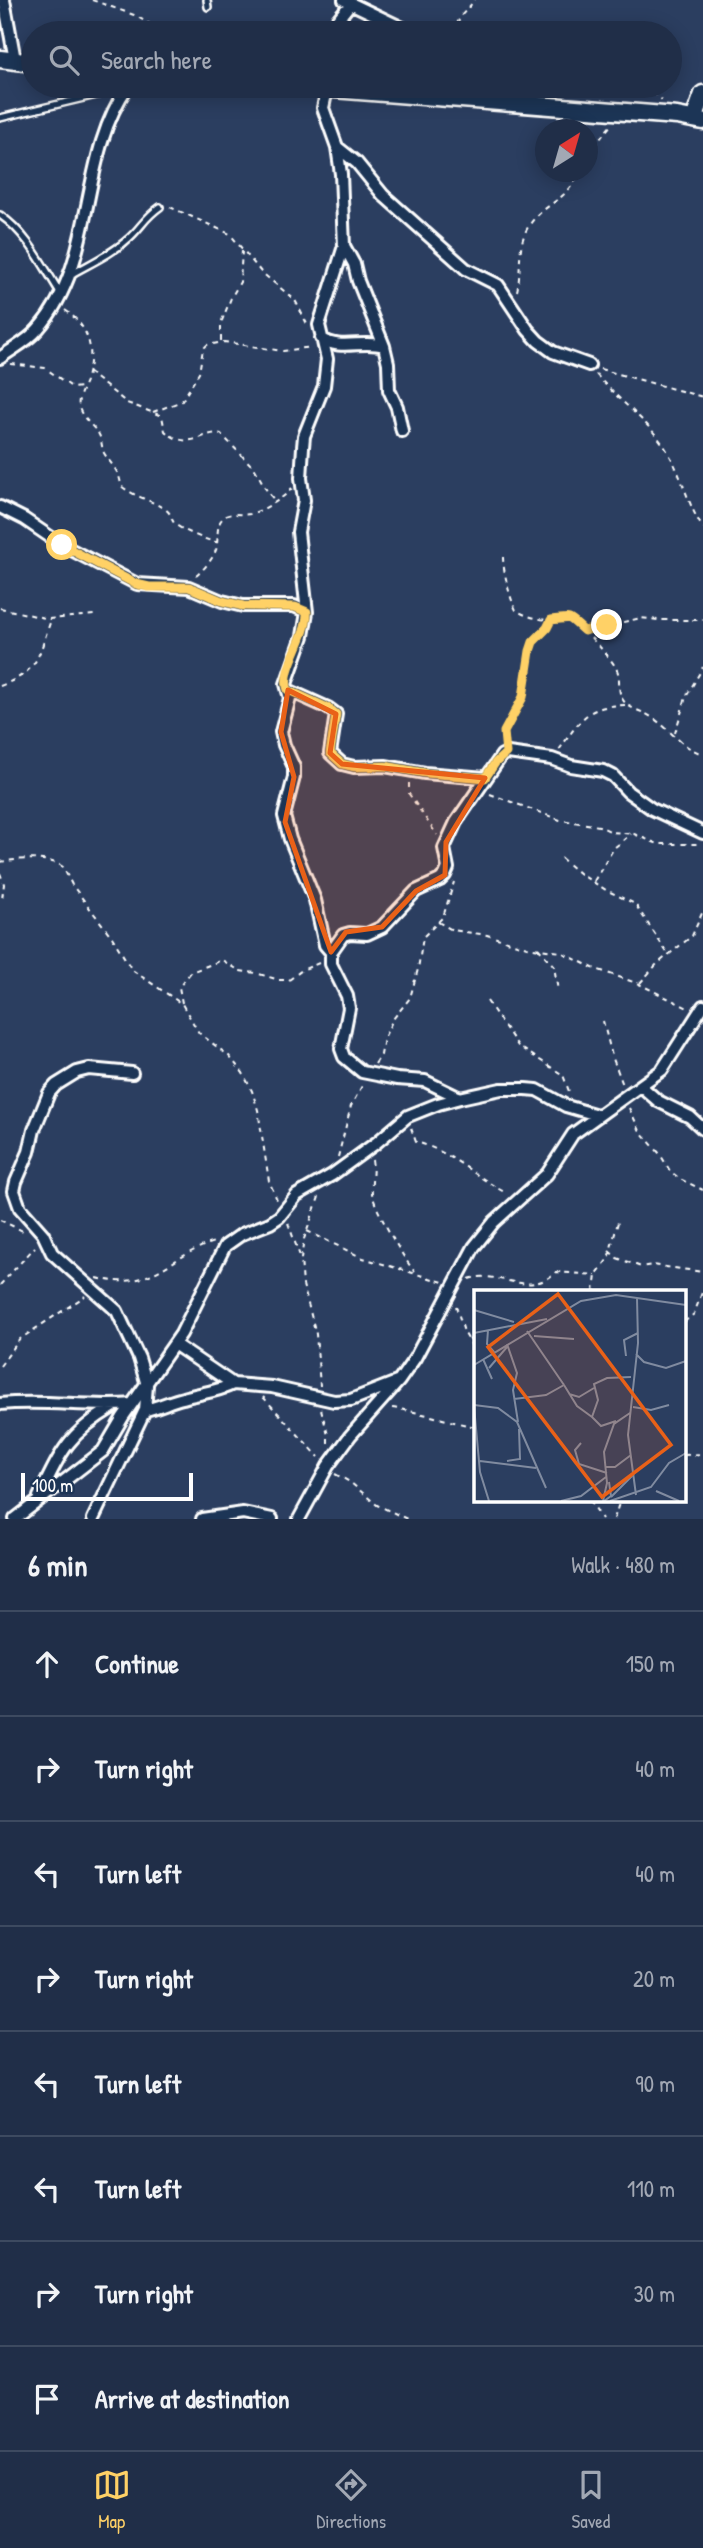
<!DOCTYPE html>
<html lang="en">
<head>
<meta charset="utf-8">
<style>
  :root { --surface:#202e48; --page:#2d3a52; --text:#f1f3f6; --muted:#a2a8b4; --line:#3d4a60; --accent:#ffd166 }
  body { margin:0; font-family:"Patrick Hand",sans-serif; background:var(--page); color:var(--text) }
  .compass { position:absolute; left:535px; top:119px; width:63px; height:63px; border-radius:50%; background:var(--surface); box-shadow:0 4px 18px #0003; rotate:37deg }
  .scale { position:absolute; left:21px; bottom:18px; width:172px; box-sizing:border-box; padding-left:7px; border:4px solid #fff; border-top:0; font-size:19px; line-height:24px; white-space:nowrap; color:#fff; -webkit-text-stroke:5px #1d3557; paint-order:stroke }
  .stop { position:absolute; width:21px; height:21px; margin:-16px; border:5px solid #ffd166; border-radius:50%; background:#fff }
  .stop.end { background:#ffd166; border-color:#fff; box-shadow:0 2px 7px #0008 }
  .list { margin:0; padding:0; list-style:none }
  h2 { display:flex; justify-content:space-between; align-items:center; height:91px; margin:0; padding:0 28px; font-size:30px }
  h2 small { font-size:23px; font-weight:400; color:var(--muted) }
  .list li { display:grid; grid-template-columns:46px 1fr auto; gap:21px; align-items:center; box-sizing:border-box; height:105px; padding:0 28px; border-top:2px solid var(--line) }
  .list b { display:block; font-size:26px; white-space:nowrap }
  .list em { font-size:23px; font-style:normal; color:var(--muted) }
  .icon { flex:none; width:38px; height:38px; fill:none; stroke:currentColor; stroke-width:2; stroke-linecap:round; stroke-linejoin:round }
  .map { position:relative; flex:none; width:703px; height:1519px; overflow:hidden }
  .search { position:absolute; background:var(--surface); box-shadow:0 4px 18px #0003; left:21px; right:21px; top:21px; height:77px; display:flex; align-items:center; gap:18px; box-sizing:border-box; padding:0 24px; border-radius:38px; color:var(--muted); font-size:26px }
  .sheet { height:931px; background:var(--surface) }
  nav { display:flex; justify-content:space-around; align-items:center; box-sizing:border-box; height:98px; border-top:2px solid var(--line); background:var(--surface); font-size:19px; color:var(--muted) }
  nav a { display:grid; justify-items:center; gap:4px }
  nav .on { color:var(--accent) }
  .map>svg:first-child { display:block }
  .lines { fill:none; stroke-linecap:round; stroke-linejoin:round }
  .lane-casing { stroke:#fff; stroke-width:10 }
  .street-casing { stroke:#fff; stroke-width:16 }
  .secondary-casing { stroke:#fff; stroke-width:21 }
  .path { stroke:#fff; stroke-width:2; stroke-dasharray:5 5; stroke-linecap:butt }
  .lane { stroke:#1d3557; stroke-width:5 }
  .street { stroke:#1d3557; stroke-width:10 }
  .secondary { stroke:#1d3557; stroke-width:16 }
  .route { stroke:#ffd166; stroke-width:9 }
  .marked { fill:#e96118; fill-opacity:0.2; stroke:#e96118; stroke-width:5; stroke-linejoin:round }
  .inset-road { fill:none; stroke:#808ba0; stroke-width:2 }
  .view { fill:#e96118; fill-opacity:0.15; stroke:#e96118; stroke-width:3.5 }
  .inset-edge { fill:none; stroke:#fff; stroke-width:3.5 }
</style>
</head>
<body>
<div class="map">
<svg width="703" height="1519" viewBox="0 0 703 1519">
  <rect width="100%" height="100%" fill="#2b3e60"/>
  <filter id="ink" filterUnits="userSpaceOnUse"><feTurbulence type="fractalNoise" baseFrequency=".0143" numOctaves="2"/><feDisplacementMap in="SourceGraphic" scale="14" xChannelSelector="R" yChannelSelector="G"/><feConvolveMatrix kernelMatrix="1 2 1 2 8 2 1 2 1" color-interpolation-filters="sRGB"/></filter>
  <g filter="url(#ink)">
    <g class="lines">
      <!-- lane casing -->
      <g class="lane-casing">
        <path id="lane" d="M207,0l1,7
          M0,118l126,-30
          M0,215c28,19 43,51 61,79
          M70,275c19,-11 42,-21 58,-36 13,-11 16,-21 32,-32"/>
      </g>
      <!-- street casing -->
      <g class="street-casing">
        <path id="street" d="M4,0l11,60
          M344,0l69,33
          M327,33l24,-30
          M507,86l7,16
          M337,147l20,16 26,32 83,74 32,16 30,45 10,11 15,11 36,13
          M344,246l10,18 4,17 26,65
          M321,338c19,14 42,1 63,8l4,17 1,27 8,17 5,24
          M0,358c13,-10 27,-16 38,-29 60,-69 39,-170 90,-243
          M0,507l24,12 38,26 75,39 52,3 33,14 21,5h51l13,6 -4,24 -17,48 4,14 -9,34 3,13 10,22v10l-10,39 6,23 25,61 10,45 6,7
          M307,612l-9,-80 6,-32 -3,-22 2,-31 1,-11 20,-50 3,-27 -8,-34 25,-79 -3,-72 -4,-27 -14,-39 4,-19
          M288,690l40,18 8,6 -6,39 12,11 12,3 31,-1 40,7 60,5
          M641,1086l17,15 32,16 13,12
          M460,1098l-35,-17 -28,-2 -35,-7 -18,-15 -3,-8 8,-41 -2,-12 -16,-32v-12l12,-17 7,-2 17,1 15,-7 34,-36 24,-11 5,-5 3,-7 -4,-20 12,-26 46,-67 6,-2 44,6 19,7 32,5 10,5 15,16 24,17 51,24
          M174,1344l59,40 39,3 62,14 17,-1 46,-18
          M0,1404c44,-5 88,4 132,0
          M145,1410c14,-3 25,-9 38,-12 17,-5 34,-6 50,-14
          M39,1497c22,-46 29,-63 74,-90
          M15,1519l88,-68 20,-34 58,-83 44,-88 17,-12 28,-11 9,-6 18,-22 35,-20 44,-32 32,-27 30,-12 22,-6 41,-9h24l12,1 29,16 31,9
          M93,1519l52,-109 2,-25 -8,-27 -22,-47 -65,-58 -9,-19 -23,-26 -6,-17 2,-9 13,-30 5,-22 15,-37 7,-8 21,-13 12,-3 43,4
          M202,1519l41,-6 29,6
          M299,1519l29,-53 22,-30 49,-55 16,-23 59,-111 20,-25 53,-48 26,-40 89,-64 41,-64"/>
      </g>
      <!-- secondary casing -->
      <g class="secondary-casing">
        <path id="secondary" d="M0,59l33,4
          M295,86l382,30 26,5
          M694,119l9,-25"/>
      </g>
      <!-- path -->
      <path class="path" d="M92,0l42,15 32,18
        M452,33l9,-17 14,-16
        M590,33l20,-2
        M645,86l17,14
        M588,154l23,-29
        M170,207l60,27 31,38 34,28 12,24
        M517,291c6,-25 -3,-51 18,-73 17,-18 34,-20 44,-46
        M65,310c26,18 30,42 21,71 -3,8 -9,17 -7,26 2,10 13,18 19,26 4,6 3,13 6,20 7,12 16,18 17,33 14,11 30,14 44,23 7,5 5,8 9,14 3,5 37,20 44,19
        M221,341v-18l10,-25 9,-16 2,-31
        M11,364l34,4 28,20 10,-1
        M600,369l103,28
        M88,372l39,31 35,13 3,15c25,22 40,-2 56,3l34,35 12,22 8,10
        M596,374c24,29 55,48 73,80 14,24 19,52 34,74
        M153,412l29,-11 17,-28 4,-24 4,-4 17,-3 59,9 29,-4
        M503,557c0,13 7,42 13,53 10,7 25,10 36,10 9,0 13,-6 20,0 11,9 38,36 44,48 6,10 0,22 7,32 5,8 15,10 23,14 22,11 33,33 57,40
        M196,576c8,-7 16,-16 20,-26 3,-10 -1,-25 7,-32 7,-7 18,-2 27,-4 14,-4 33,-15 42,-26
        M0,608l49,11 45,-4
        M584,631l57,-13 17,2h45
        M0,686c40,-15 38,-30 51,-66
        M675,733l11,-36 17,-30
        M506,742c-3,-21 11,-28 17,-46 6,-17 0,-37 10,-54 5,-9 14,-12 18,-21
        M559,750c23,-32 27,-45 69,-45
        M409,783v11l28,41
        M490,794l70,26 39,6 13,6 22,2 24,10h41
        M561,858l19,16 26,16 29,14 33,50
        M0,862c18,-3 48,-6 63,5l9,18 40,52 20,33 50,34 17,29 30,23 14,17 9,18 6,19 11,71 9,21
        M0,873l4,11 -2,15
        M594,881l20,-33 17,-14
        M438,922l14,8 35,5 40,12 34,5 32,16 46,16 49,24
        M538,948l16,18 4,25
        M640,983l17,-19 35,-28 11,-25
        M487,1001l31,45 45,29 7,19
        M182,1003l-3,-16 12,-15 31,-12 18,11 16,2 23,7h10l13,-10 17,-7
        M603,1021l9,35 11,29
        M375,1064l6,-9 3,-17 9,-19 17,-21 8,-29 5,-32 20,-20 11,-35
        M629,1108l11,23 20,23 10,17 10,8 23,11
        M411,1128l5,14c34,9 60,35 90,51
        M338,1157l13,-51 12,-22
        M372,1160c2,11 -1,22 0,33 2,15 32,67 43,79
        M319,1197l-15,42 -3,20 2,26 13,49 4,52
        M0,1220l27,13
        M288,1223l13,36
        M307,1231l56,27 80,24
        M609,1251l8,7 24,9 11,-2 51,7
        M97,1278c54,14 72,-22 117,-36
        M469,1279c30,-10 58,20 87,-7l40,3
        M0,1285l35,-38
        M594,1292l2,-17 12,-16 10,-37
        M456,1306l8,26 12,21
        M684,1322l10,-8 9,-24
        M469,1340l7,-3
        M0,1366l20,-27 65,-43
        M263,1397l56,60
        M392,1408c29,4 55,13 84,19
        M321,1409l7,26v13
        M684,1455l19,-1
        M335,1474l15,8 27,23 30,14
        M590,1500l12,19
        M614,1519l6,-19"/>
      <!-- lane -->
      <use href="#lane" class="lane"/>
      <!-- street -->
      <use href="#street" class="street"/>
      <!-- secondary -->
      <use href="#secondary" class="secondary"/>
    </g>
  </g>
  <g class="lines" filter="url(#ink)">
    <!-- route -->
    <path class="route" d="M62,545l74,39 13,3h40l33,14 21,5 52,1 12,5c1,25 -27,57 -19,78l40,18 8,6 -6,39 12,11 13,3 30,-1 40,7 60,5 10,-15 11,-10 -2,-21 19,-35 7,-46 3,-9 14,-14 4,-8c22,-2 15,-5 33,11l23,-6"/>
  </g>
  <!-- marked area -->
  <path class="marked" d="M288,690l48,24 -6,39 12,11 143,14 -39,64 -1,33 -29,16 -34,36 -36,5 -15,20 -46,-130 9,-45 -13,-45z"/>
  <!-- overview -->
  <g transform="translate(474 1290)">
    <rect width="212" height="212" fill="#2b3e60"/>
    <path class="inset-road" d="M0,20l40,12M14,40l-1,14 7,8M53,41l37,54M0,43l73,-14M60,46l40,3M33,54l10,29 -4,17 5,32M162,64l8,8 22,6 20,-7M152,66l-2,-16 14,-7M9,69l9,20M0,75l107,-64 35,-6 70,10M15,78l18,-21M95,104l10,3 15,-9M40,109l32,-4 18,-10 13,21 15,11M0,115l24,3 19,14 29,66M0,116l6,66 9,29M159,117l18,3 18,-5M142,131l-15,5 -9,-9 6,-17 -4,-16 13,-6 24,-1M107,153l-6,7 4,14 28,9M6,171l56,7M33,171l13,-2 -1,-30M132,177h9l16,-12M182,201l23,10M162,205l-8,-60 10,-92 -1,-45M137,207l21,-21M87,211l20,-5 25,-19M129,211l4,-18 -3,-31 10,-28 16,-11M130,211l7,-5 -2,-14M136,211l41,-14 18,-24 17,-10"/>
    <path class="view" d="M84,4l113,151 -69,52 -114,-150z"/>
    <rect width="212" height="212" class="inset-edge"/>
  </g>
</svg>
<svg class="compass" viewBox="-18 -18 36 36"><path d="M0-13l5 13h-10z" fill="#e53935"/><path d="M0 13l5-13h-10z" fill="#a2a8b4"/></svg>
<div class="scale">100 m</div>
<div class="stop" style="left:62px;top:545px"></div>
<div class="stop end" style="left:607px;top:625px"></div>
<div class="search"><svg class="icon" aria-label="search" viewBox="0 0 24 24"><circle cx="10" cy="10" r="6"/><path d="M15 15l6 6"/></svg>Search here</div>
</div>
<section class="sheet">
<h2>6 min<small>Walk · 480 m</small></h2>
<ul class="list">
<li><svg class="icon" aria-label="ahead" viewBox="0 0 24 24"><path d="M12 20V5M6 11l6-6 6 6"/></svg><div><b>Continue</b></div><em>150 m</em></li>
<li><svg class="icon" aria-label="right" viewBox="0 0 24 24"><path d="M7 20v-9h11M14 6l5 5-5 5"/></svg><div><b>Turn right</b></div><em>40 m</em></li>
<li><svg class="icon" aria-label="left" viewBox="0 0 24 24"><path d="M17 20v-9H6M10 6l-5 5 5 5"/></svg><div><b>Turn left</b></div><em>40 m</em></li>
<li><svg class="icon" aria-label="right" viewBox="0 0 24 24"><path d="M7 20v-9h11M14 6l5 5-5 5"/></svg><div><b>Turn right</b></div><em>20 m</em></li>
<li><svg class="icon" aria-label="left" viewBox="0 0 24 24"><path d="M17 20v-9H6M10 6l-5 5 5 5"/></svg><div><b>Turn left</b></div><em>90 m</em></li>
<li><svg class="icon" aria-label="left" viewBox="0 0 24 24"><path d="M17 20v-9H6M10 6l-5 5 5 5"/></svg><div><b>Turn left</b></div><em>110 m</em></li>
<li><svg class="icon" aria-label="right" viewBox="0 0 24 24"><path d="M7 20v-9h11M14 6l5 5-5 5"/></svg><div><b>Turn right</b></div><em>30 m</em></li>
<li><svg class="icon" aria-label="arrive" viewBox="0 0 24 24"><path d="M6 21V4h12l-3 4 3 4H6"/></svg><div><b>Arrive at destination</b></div></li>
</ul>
</section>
<nav>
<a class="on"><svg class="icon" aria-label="map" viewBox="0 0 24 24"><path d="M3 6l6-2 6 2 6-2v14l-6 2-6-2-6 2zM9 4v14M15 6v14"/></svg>Map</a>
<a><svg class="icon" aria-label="directions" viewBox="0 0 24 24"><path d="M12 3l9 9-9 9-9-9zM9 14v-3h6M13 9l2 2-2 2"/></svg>Directions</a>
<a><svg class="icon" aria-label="saved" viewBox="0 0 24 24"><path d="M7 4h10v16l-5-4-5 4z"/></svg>Saved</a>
</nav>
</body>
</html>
